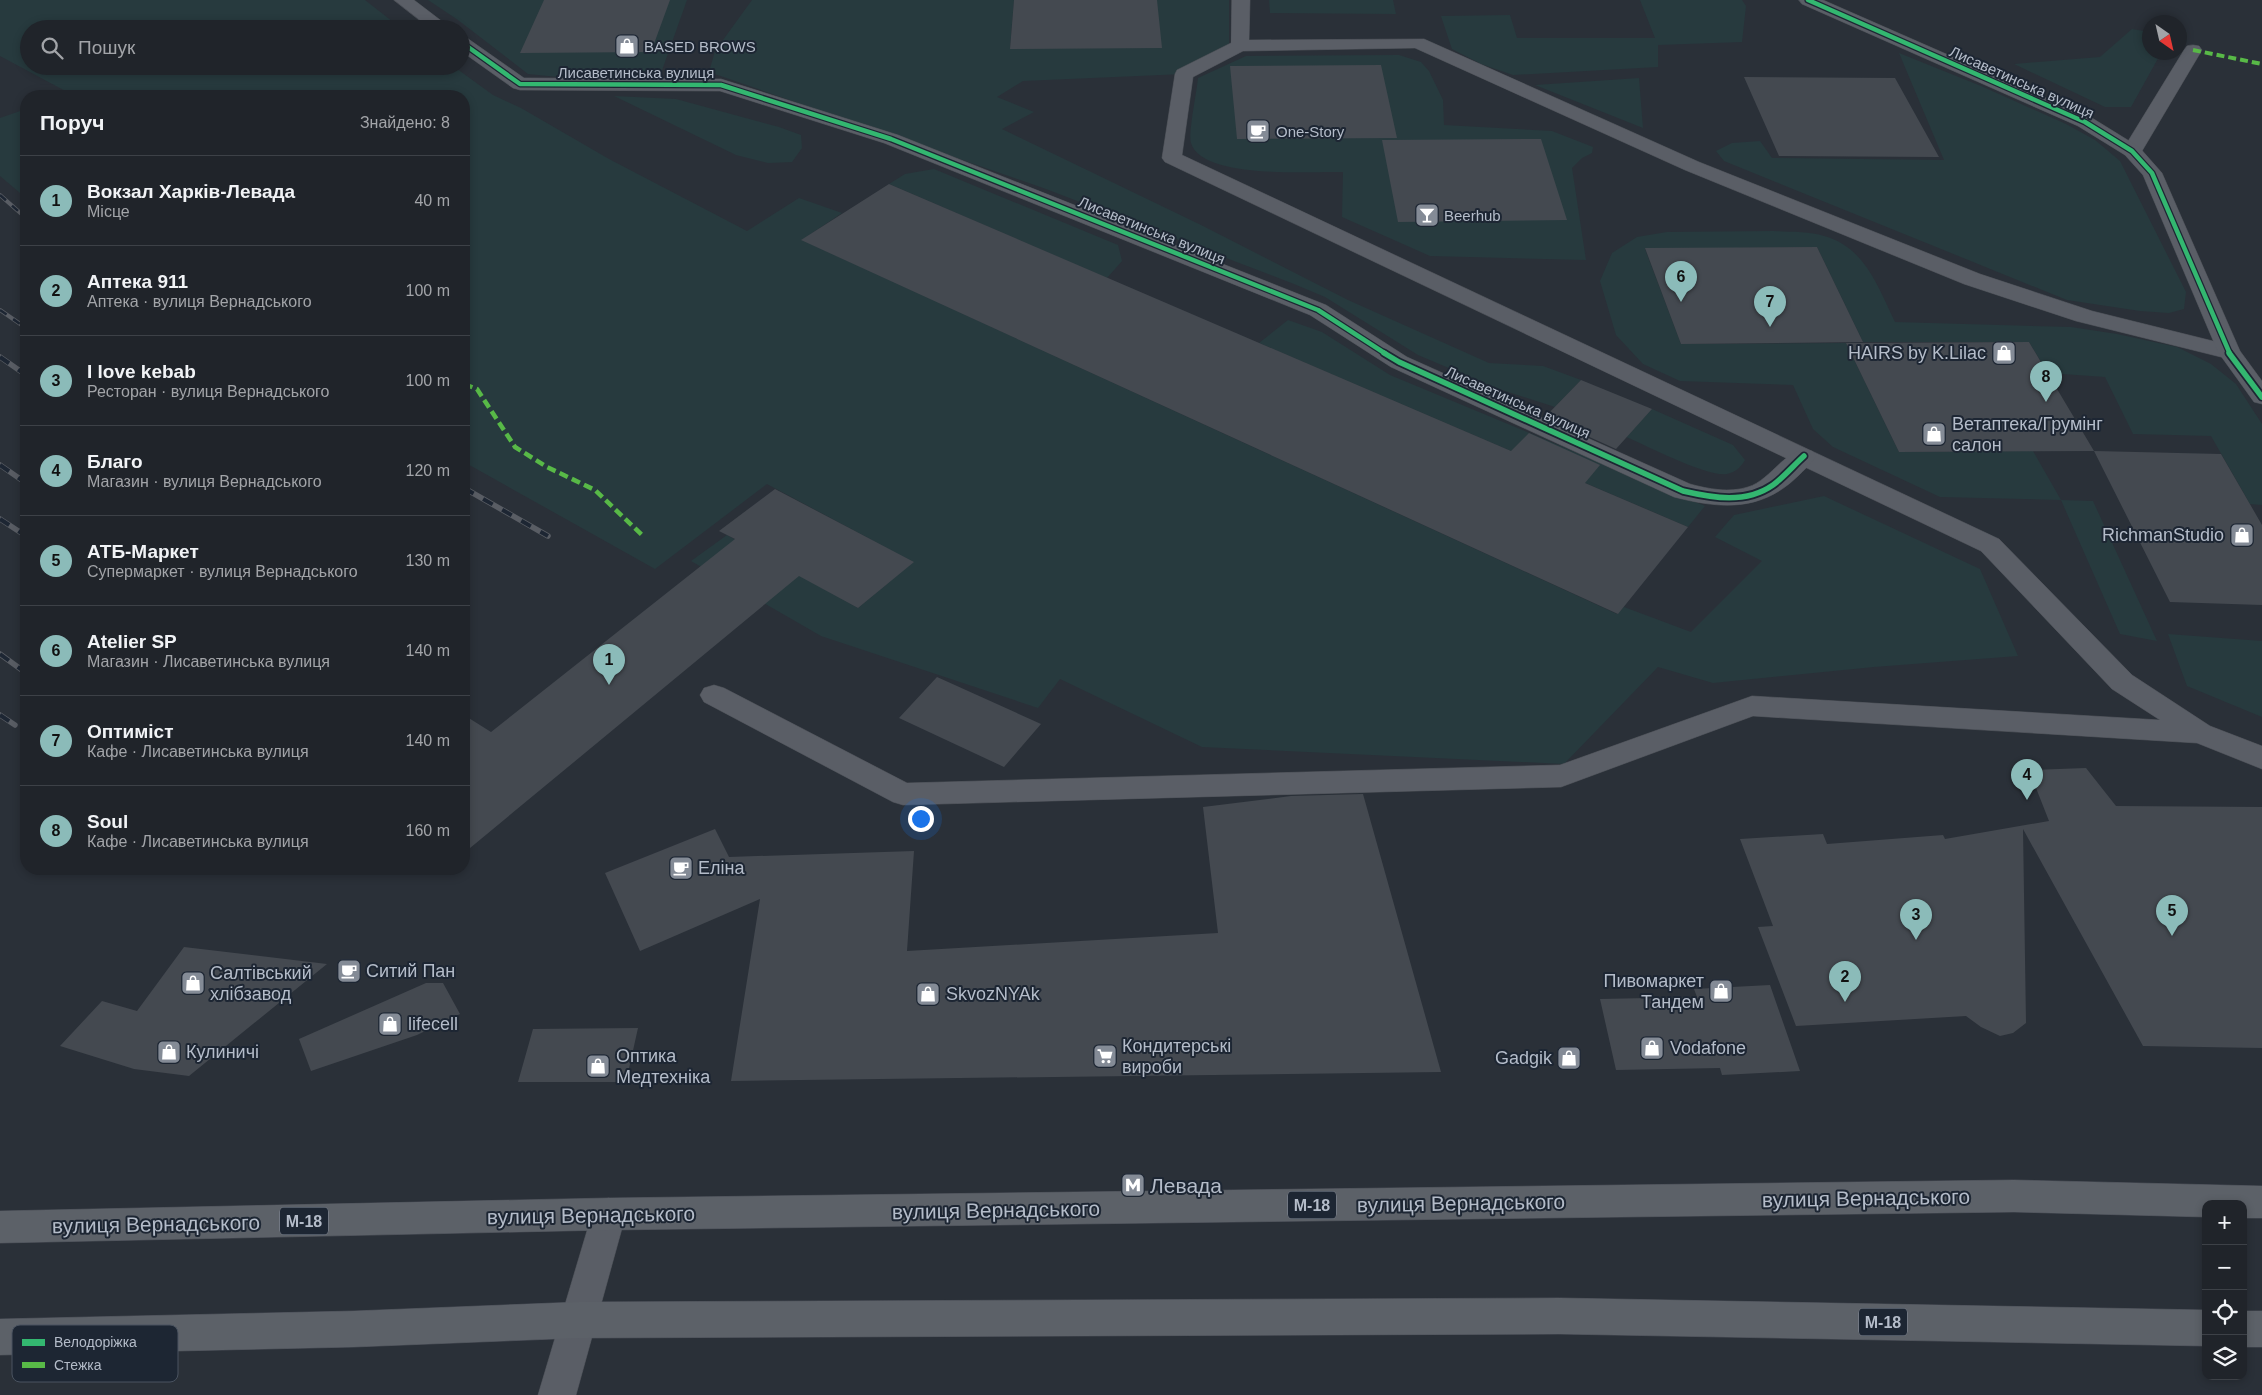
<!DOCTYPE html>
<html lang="uk">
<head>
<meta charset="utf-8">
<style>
  :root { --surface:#20242a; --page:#282c32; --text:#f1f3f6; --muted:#a2a4a8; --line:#3d4147; --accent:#8bbbb9 }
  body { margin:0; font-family:Arial,sans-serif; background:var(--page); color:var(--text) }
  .controls { position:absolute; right:15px; bottom:15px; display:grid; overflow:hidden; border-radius:10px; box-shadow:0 2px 8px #0003 }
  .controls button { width:45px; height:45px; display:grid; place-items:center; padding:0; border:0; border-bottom:1px solid var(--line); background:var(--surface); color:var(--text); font:25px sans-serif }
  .compass { position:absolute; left:2142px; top:15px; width:45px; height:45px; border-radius:50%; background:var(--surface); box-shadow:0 2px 8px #0003; rotate:146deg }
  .you { position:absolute; left:920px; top:818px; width:18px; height:18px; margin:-12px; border:4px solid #fff; border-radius:50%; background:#1a73e8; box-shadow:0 0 0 8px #1a73e833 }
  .badge { display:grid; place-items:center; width:32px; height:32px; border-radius:50%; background:var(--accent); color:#111; font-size:16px; font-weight:700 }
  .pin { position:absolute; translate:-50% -41px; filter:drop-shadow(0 1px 2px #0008) }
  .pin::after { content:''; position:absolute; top:26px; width:18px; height:15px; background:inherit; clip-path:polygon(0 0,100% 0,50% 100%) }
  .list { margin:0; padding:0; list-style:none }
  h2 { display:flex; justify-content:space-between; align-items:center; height:65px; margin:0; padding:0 20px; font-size:21px }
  h2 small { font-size:16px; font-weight:400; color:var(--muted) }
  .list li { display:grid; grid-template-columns:32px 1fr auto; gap:15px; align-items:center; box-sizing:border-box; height:90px; padding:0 20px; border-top:1px solid var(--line) }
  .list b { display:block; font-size:19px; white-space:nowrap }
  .list p { margin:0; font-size:16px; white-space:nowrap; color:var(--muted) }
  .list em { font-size:16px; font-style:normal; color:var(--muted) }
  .icon { flex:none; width:28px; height:28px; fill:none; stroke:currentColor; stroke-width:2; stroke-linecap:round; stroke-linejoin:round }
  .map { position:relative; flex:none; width:2262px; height:1395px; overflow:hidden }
  .search { position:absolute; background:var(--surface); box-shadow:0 2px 8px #0003; left:20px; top:20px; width:450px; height:55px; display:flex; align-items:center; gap:12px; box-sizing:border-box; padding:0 18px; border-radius:28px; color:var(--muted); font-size:19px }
  .panel { position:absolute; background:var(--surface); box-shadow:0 2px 8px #0003; left:20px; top:90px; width:450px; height:785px; border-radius:20px }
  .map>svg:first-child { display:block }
  .green { fill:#273a3e }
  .building { fill:#444950 }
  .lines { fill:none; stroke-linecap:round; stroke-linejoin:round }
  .lane-casing { stroke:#484c53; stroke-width:1 }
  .street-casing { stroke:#484c53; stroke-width:1 }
  .primary-casing { stroke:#484c55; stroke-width:1 }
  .lane { fill:#5a5e66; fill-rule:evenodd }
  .street { fill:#5a5e66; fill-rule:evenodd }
  .primary { fill:#5c6168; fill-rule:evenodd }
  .rail-far1-casing { stroke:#595d64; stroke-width:4 }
  .rail-casing { stroke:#595d64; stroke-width:5.5 }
  .rail-far1 { stroke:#1d2633; stroke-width:2.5; stroke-dasharray:8; stroke-linecap:butt }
  .rail { stroke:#1d2633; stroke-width:4; stroke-dasharray:11; stroke-linecap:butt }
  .quiet-far1 { stroke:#58b947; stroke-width:4; stroke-dasharray:8 4; stroke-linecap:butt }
  .quiet { stroke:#58b947; stroke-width:4.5; stroke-dasharray:9 4.5; stroke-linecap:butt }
  .cycleway-far1-casing { stroke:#1d2633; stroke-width:7 }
  .cycleway-casing { stroke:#1d2633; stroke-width:9 }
  .cycleway-far1 { stroke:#33b770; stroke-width:4.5 }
  .cycleway { stroke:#33b770; stroke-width:5.5 }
  .labels { text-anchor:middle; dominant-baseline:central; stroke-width:4; stroke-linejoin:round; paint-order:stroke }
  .far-poi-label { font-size:15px; fill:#b4bcc9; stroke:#1d2633; text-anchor:start }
  .far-street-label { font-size:15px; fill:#b4bcc9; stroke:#1d2633 }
  .shield { fill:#1d2633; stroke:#878f9c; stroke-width:1 }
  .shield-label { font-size:16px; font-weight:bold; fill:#b4bcc9 }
  .poi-label { font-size:18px; fill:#b4bcc9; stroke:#1d2633; text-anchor:start }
  .near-poi-label { font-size:21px; fill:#b4bcc9; stroke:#1d2633; text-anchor:start }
  .near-street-label { font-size:21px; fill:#b4bcc9; stroke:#1d2633 }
  .key { fill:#1d2633; stroke:#4a5360; stroke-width:1 }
  .key-label { font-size:14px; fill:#b4bcc9 }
</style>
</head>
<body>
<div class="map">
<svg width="2262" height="1395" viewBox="0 0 2262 1395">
  <rect width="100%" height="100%" fill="#2a3038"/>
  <!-- green -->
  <path class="green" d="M0,0h365l37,29h-373v37h424l40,29 28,13 88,51 138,72 52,-33 43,15 -40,27 815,374 7,-7 67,25 71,-71 -47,-24 19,-22 90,-19 156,73 38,87 -144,11 -161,16 -55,-16 -94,97 -362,-17 -142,-68 -22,29 -217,-72 -130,-75 36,-26 131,73 55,-46 -146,-78 -112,85 -191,-107v-366h-399l6,-2 -71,-38z
    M428,0h259l-27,76 -102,1 -30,-3 -70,-54z
    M752,0h262l-4,49 147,-49h72v46l-45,28 -161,7 -26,16 37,15 -32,17 199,96 147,75 141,63 54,3 38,14 -26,27 -59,-19 -78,-33 -93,-58 -31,-13 -248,-95 -337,-117 6,-21z
    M1269,0h124l3,14 -126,-1z
    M1640,0h102l4,6 -4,36 -84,3v22l-145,8 -32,-11 -29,-15 -11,-33 69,-1 7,23h138z
    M2132,29l17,3 1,20 11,1 -30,54h-26l-91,-43 86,-7z
    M1899,53l82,33 85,38 29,16 25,21 66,131 -2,17 -15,4 -29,-2 -73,-11 -343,-139 -8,-10 16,-8 28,-2 12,17 172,2z
    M1399,55l22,7 8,9 14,29 1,25 108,6 41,16 -1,6 -10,5 -10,10 14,92 -156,-4 -88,-39 1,-45c-31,-1 -141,8 -152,-29 -3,-10 6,-52 7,-65l48,-22z
    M1639,78l4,50 -108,-43z
    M614,96l62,3 103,28 22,8 1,13 -10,14 -24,1 -32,-8z
    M26,109v89l-26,-22v-58z
    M934,169l184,76 4,16 -15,17 -218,-94 16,-10z
    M1774,231c16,1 35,0 50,5 41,11 54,51 71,86l176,5 46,7 60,13 34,17 25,20 26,40v81l-12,-1 -39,-68 -78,-2 -28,-57 -57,-4 -19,-31h-166l-46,-95 -172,2 36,95 165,-1 53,109 134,-1 28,49 32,1 64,140 -37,-7 -59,-134 -121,-3 -107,-50 -20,-18 -20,-44 -113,-4 -37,-17 -27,-29 -16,-54 12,-28 25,-16 30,-5z
    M1288,320l34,12 68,43 315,131 -17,21 -429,-184z
    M1652,409l81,36 12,15c-4,7 -9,12 -18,14 -21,3 -79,-28 -101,-37z
    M2168,634l94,7v76l-75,-31z"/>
  <!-- building -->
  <path class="building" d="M544,0h126l-19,52 -131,1z
    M1014,0h143l5,48 -152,1z
    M1381,65l16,73 -160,1 -7,-73z
    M1744,77l151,1 44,79 -160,-1z
    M1541,139l26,81 -169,2 -16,-82z
    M889,184l622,267 18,-18 71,32 -15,18 103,44 -70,87 -817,-374z
    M1817,247l46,95 -182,2 -36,-96z
    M2029,342l65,109 -195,1 -53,-109z
    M1581,380l71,29 -36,40 -71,-32z
    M2094,451l127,3 41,71v80l-92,-3z
    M775,489l139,73 -56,46 -59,-32 -335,277v-138l27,17 244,-193 -16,-8z
    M937,677l104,47 -37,43 -105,-49z
    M2086,768l30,38 146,1v241l-119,-2 -120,-217 3,194 -13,10 -13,3 -19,-9 -15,-11 -170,10 -38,-99 15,-1 -33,-87 83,-5 4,10 116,-9 2,4 104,-18 -20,-51z
    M1363,794l78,278 -710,9 29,-182 -120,52 -35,-78 110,-44 14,28 185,-6 -7,100 311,-18 -15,-126 88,-11z
    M184,947l143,17 -138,112 -55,-7 -74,-23 42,-45 35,10z
    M426,983h17l17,31 -43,21 -106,36 -12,-32z
    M1770,985l30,86 -78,4 -2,-7 -104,2 -16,-71 97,-2 -3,-8z
    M638,1028l-12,54h-108l15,-53z"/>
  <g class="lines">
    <!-- lane casing -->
    <g class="lane-casing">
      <path id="lane" d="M1232,0h18l-1,40 175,-1 275,123 281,112 112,37 145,36 3,5 -3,5 -8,2 -153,-38 -112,-37 -279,-114 -270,-122 -172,3 -50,26 -11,78 817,384 133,136 78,51 52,20v23l-65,-26 -444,-27 -192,71 -658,18 -10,-3 -189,-100 -4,-7 4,-7 10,-3 10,3 183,95 653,-18 192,-69 408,24 -48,-31 -131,-138 -816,-389 -3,-4 13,-84 2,-4 54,-27z
        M2193,45l6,1 3,4 -60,101 -3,4h-14l-3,-4 62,-101 3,-4z
        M609,1198l12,5 5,11 -50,181h-38l54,-181 5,-11z"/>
    </g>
    <!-- street casing -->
    <g class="street-casing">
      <path id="street" d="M394,0h20l38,29h-21z
        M1799,0h24l269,118 47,29 23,26 78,178 22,30v23l-8,-2 -36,-50 -75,-177 -18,-20 -47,-29 -276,-122z
        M461,37l6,1 57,40 197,1 177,56 428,170 81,52 283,127c18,5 40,9 58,3 24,-7 39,-43 64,-36l4,5c-5,8 -12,14 -18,20 -37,36 -77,33 -124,21l-283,-130 -81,-52 -426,-172 -164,-52 -200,-1 -7,-2 -52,-37z"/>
    </g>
    <!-- primary casing -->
    <g class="primary-casing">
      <path id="primary" d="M2014,1180l248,6v32h-19v-14h-37v13l-192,-5 -1405,18 -609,13v-32l609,-13z
        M1560,1298l646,12v36l-646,-12 -981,4 -225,9 -354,8v-36l354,-8 225,-9z
        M2243,1311h19v36h-19z"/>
    </g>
    <!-- lane -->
    <use href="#lane" class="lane"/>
    <!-- street -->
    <use href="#street" class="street"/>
    <!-- primary -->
    <use href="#primary" class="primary"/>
    <!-- rail-far1 casing -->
    <g class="rail-far1-casing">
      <path id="rail-far1" d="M0,195l26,23
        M0,310l26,18"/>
    </g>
    <!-- rail casing -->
    <g class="rail-casing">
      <path id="rail" d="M0,357l26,18
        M0,465l26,18
        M464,488l84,48
        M0,519l26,17
        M0,654l26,19
        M0,715l15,10"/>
    </g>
    <!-- rail-far1 -->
    <use href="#rail-far1" class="rail-far1"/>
    <!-- rail -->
    <use href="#rail" class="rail"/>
    <!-- quiet-far1 -->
    <path class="quiet-far1" d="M2193,50l69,14"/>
    <!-- quiet -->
    <path class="quiet" d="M464,384l13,5 38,58 32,20 48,23 48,46"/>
    <!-- cycleway-far1 casing -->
    <g class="cycleway-far1-casing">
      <path id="cycleway-far1" d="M1808,0l277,122 47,29 20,22 78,181
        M461,42l59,42 201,1 170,54 427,171 68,44"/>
    </g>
    <!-- cycleway casing -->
    <g class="cycleway-casing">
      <path id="cycleway" d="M1384,353l15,9 284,129c30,7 63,13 90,-6 11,-8 21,-20 31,-29
        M2229,353l33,44"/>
    </g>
    <!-- cycleway-far1 -->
    <use href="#cycleway-far1" class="cycleway-far1"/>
    <!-- cycleway -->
    <use href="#cycleway" class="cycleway"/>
  </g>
  <!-- icons -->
  <defs>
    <g id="shop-square" transform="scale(1.25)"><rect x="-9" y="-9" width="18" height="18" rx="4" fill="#848b96" stroke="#1d2633"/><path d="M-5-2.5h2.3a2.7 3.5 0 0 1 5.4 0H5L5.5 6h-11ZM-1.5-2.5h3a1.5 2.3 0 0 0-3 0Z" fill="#fff"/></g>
    <g id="cafe-square" transform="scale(1.25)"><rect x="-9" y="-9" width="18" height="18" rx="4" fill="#848b96" stroke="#1d2633"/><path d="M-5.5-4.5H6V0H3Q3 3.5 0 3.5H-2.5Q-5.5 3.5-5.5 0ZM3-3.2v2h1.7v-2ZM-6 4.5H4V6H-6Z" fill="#fff"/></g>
    <g id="bar-square" transform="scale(1.25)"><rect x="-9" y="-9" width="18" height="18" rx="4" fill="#848b96" stroke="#1d2633"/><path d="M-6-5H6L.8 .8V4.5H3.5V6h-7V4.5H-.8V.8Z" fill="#fff"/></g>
    <g id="supermarket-square" transform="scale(1.25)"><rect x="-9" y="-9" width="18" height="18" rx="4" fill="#848b96" stroke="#1d2633"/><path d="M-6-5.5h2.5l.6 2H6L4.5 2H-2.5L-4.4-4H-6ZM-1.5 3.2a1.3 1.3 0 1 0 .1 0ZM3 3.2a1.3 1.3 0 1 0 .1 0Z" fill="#fff"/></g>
    <g id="metro-square" transform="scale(1.25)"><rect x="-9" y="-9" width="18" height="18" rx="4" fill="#848b96" stroke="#1d2633"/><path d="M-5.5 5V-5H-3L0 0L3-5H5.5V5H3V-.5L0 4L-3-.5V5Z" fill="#fff"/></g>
  </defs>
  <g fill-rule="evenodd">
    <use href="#shop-square" x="627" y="46"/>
    <use href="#cafe-square" x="1258" y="131"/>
    <use href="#bar-square" x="1427" y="215"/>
    <use href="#shop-square" x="2004" y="353"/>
    <use href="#shop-square" x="1934" y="434"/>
    <use href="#shop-square" x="2242" y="535"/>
    <use href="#cafe-square" x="681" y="868"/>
    <use href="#cafe-square" x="349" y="971"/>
    <use href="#shop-square" x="193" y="983"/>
    <use href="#shop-square" x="1721" y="991"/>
    <use href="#shop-square" x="928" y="994"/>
    <use href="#shop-square" x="390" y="1024"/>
    <use href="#shop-square" x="1652" y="1048"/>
    <use href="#shop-square" x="169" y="1052"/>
    <use href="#supermarket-square" x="1105" y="1056"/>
    <use href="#shop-square" x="1569" y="1058"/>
    <use href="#shop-square" x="598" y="1066"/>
    <use href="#metro-square" x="1133" y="1185"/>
  </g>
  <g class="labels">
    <!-- far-poi labels -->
    <g class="far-poi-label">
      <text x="644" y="46">BASED BROWS</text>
      <text x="1276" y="131">One-Story</text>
      <text x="1444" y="215">Beerhub</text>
    </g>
    <!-- far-street labels -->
    <g class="far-street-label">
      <text x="636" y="72">Лисаветинська вулиця</text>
      <text transform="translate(2022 82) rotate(24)">Лисаветинська вулиця</text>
      <text transform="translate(1152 230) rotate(22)">Лисаветинська вулиця</text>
      <text transform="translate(1518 402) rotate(24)">Лисаветинська вулиця</text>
    </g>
    <!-- shield labels -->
    <g class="shield">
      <rect x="1288" y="1191.5" width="48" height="27" rx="4"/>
      <rect x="280" y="1207.5" width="48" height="27" rx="4"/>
      <rect x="1859" y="1308.5" width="48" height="27" rx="4"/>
    </g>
    <g class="shield-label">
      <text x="1312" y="1205">М-18</text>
      <text x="304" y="1221">М-18</text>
      <text x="1883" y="1322">М-18</text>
    </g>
    <!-- poi labels -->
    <g class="poi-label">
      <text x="1986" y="353" text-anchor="end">HAIRS by K.Lilac</text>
      <text x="1952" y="424">Ветаптека/Грумінг<tspan x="1952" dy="21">салон</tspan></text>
      <text x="2224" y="535" text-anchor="end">RichmanStudio</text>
      <text x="698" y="868">Еліна</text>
      <text x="366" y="971">Ситий Пан</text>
      <text x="210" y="973">Салтівський<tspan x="210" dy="21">хлібзавод</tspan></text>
      <text x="1704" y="981" text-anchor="end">Пивомаркет<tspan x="1704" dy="21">Тандем</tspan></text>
      <text x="946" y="994">SkvozNYAk</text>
      <text x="408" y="1024">lifecell</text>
      <text x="1122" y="1046">Кондитерські<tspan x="1122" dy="21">вироби</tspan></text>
      <text x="1670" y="1048">Vodafone</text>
      <text x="186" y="1052">Кулиничі</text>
      <text x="616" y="1056">Оптика<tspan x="616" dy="21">Медтехніка</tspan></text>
      <text x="1552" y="1058" text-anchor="end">Gadgik</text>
    </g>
    <!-- near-poi labels -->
    <g class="near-poi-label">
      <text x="1150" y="1185">Левада</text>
    </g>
    <!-- near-street labels -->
    <g class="near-street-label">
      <text transform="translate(1866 1198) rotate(-1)">вулиця Вернадського</text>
      <text transform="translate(1461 1203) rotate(-1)">вулиця Вернадського</text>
      <text transform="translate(996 1210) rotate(-1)">вулиця Вернадського</text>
      <text transform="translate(591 1215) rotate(-1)">вулиця Вернадського</text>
      <text transform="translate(156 1224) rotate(-1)">вулиця Вернадського</text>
    </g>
  </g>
  <!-- legend -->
  <rect x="12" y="1325" width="166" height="57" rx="8" class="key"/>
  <rect x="22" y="1339" width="23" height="7" fill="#33b770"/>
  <rect x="22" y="1362" width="23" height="6" fill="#58b947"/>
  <g class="key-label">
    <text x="54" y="1347">Велодоріжка</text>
    <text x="54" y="1370">Стежка</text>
  </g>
</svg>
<div class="controls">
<button>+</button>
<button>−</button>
<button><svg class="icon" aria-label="locate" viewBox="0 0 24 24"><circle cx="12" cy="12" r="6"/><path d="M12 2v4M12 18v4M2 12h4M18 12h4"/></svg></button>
<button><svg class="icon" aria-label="layers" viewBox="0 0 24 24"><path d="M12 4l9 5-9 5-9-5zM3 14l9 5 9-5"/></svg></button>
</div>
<svg class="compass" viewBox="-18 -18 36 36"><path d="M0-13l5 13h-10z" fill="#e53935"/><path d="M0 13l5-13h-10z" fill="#a2a4a8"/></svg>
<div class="you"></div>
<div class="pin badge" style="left:609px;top:685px">1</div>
<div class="pin badge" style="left:1845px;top:1002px">2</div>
<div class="pin badge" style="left:1916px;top:940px">3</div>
<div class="pin badge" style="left:2027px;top:800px">4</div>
<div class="pin badge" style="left:2172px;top:936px">5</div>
<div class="pin badge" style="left:1681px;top:302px">6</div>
<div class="pin badge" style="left:1770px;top:327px">7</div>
<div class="pin badge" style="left:2046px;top:402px">8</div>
<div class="search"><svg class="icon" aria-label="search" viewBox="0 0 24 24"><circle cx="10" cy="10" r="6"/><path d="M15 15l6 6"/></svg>Пошук</div>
<section class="panel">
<h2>Поруч<small>Знайдено: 8</small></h2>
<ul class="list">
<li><span class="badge">1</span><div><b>Вокзал Харків-Левада</b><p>Місце</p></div><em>40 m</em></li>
<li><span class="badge">2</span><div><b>Аптека 911</b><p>Аптека · вулиця Вернадського</p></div><em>100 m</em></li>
<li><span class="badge">3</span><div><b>I love kebab</b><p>Ресторан · вулиця Вернадського</p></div><em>100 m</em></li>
<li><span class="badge">4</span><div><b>Благо</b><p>Магазин · вулиця Вернадського</p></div><em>120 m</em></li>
<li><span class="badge">5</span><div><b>АТБ-Маркет</b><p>Супермаркет · вулиця Вернадського</p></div><em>130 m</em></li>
<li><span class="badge">6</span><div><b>Atelier SP</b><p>Магазин · Лисаветинська вулиця</p></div><em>140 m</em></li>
<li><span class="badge">7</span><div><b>Оптиміст</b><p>Кафе · Лисаветинська вулиця</p></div><em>140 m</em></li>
<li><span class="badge">8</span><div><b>Soul</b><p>Кафе · Лисаветинська вулиця</p></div><em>160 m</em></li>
</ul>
</section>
</div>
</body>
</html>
